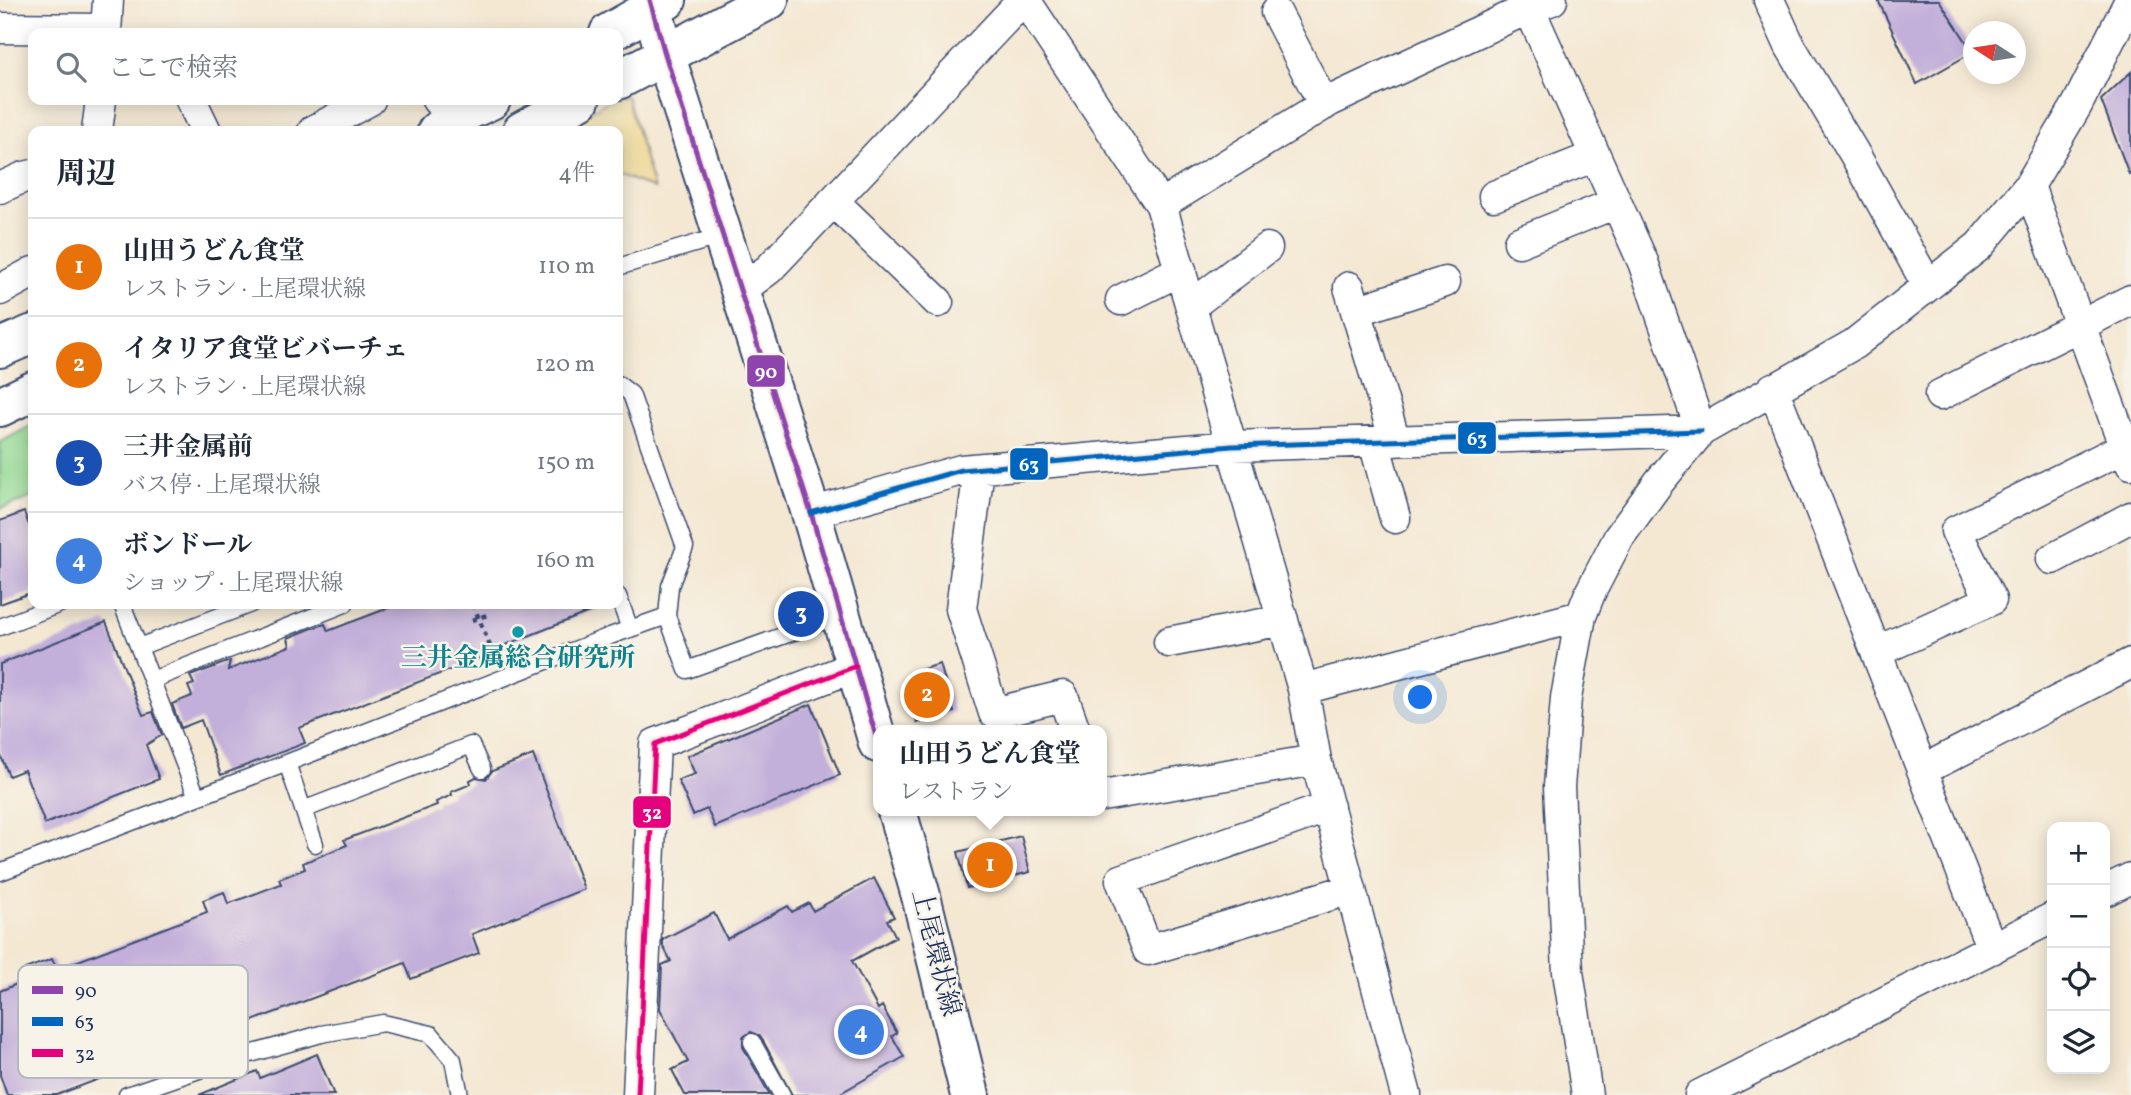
<!DOCTYPE html>
<html lang="ja">
<head>
<meta charset="utf-8">
<style>
  :root { --surface:#fff; --page:#f2f2f3; --text:#1f2937; --muted:#747a83; --line:#e0e1e3; --accent:#0b8043 }
  body { margin:0; font-family:Vollkorn,"Noto Serif JP",serif; background:var(--page); color:var(--text) }
  .controls { position:absolute; right:21px; bottom:21px; display:grid; overflow:hidden; border-radius:14px; box-shadow:0 4px 18px #0003 }
  .controls button { width:63px; height:63px; display:grid; place-items:center; padding:0; border:0; border-bottom:2px solid var(--line); background:var(--surface); color:var(--text); font:35px sans-serif }
  .compass { position:absolute; left:1963px; top:21px; width:63px; height:63px; border-radius:50%; background:var(--surface); box-shadow:0 4px 18px #0003; rotate:282deg }
  .you { position:absolute; left:1421px; top:698px; width:24px; height:24px; margin:-18px; border:5px solid #fff; border-radius:50%; background:#1a73e8; box-shadow:0 0 0 10px #1a73e833 }
  .badge { display:grid; place-items:center; width:46px; height:46px; border-radius:50%; background:var(--accent); color:#fff; font-size:23px; font-weight:700 }
  .pin { position:absolute; translate:-50% -50%; border:4px solid #fff; box-shadow:0 2px 7px #0006 }
  .popup { position:absolute; left:873px; top:725px; width:234px; height:91px; box-sizing:border-box; display:grid; place-content:center; border-radius:14px; background:var(--surface); filter:drop-shadow(0 2px 5px #0005); font-size:23px; white-space:nowrap; color:var(--muted) }
  .popup b { font-size:26px; color:var(--text) }
  .popup::after { content:''; position:absolute; left:50%; top:100%; margin-left:-14px; border:14px solid transparent; border-top-color:var(--surface) }
  .list { margin:0; padding:0; list-style:none }
  h2 { display:flex; justify-content:space-between; align-items:center; height:91px; margin:0; padding:0 28px; font-size:30px }
  h2 small { font-size:23px; font-weight:400; color:var(--muted) }
  .list li { display:grid; grid-template-columns:46px 1fr auto; gap:21px; align-items:center; box-sizing:border-box; height:98px; padding:0 28px; border-top:2px solid var(--line) }
  .list b { display:block; font-size:26px; white-space:nowrap }
  .list p { margin:0; font-size:23px; white-space:nowrap; color:var(--muted) }
  .list em { font-size:23px; font-style:normal; color:var(--muted) }
  .icon { flex:none; width:38px; height:38px; fill:none; stroke:currentColor; stroke-width:2; stroke-linecap:round; stroke-linejoin:round }
  .map { position:relative; flex:none; width:2131px; height:1095px; overflow:hidden }
  .search { position:absolute; background:var(--surface); box-shadow:0 4px 18px #0003; left:28px; top:28px; width:595px; height:77px; display:flex; align-items:center; gap:18px; box-sizing:border-box; padding:0 24px; border-radius:14px; color:var(--muted); font-size:26px }
  .panel { position:absolute; background:var(--surface); box-shadow:0 4px 18px #0003; left:28px; top:126px; width:595px; height:483px; border-radius:14px }
  .map>svg:first-child { display:block }
  .green { fill:#92d993; stroke:#568478; stroke-width:2 }
  .sand { fill:#eeda9e; stroke:#84847e; stroke-width:2 }
  .building { fill:#c2afda }
  .lines { fill:none; stroke-linecap:round; stroke-linejoin:round }
  .lane-casing { stroke:#3c4b70; stroke-width:19 }
  .street-casing { stroke:#3c4b70; stroke-width:33 }
  .secondary-casing { stroke:#3c4b70; stroke-width:42 }
  .primary-casing { stroke:#3c4b70; stroke-width:42 }
  .path { stroke:#3c4b70; stroke-width:4.5; stroke-dasharray:5 5; stroke-linecap:butt }
  .lane { stroke:#fff; stroke-width:16 }
  .street { stroke:#fff; stroke-width:30 }
  .secondary { stroke:#fff; stroke-width:38 }
  .primary { stroke:#fff; stroke-width:38 }
  .path-bridge { stroke:#3c4b70; stroke-width:4.5; stroke-dasharray:5 5; stroke-linecap:butt }
  .bus-1-casing { stroke:#f7f3e8; stroke-width:10 }
  .bus-2-casing { stroke:#f7f3e8; stroke-width:10 }
  .bus-3-casing { stroke:#f7f3e8; stroke-width:10 }
  .bus-1 { stroke:#8e44ad; stroke-width:5 }
  .bus-2 { stroke:#0065bd; stroke-width:5 }
  .bus-3 { stroke:#e5007d; stroke-width:5 }
  .culture-dot { fill:#0f9aa8; stroke:#f7f3e8; stroke-width:2.5 }
  .labels { text-anchor:middle; dominant-baseline:central; stroke-width:5; stroke-linejoin:round; paint-order:stroke }
  .culture-label { font-size:26px; font-weight:bold; fill:#0d838f; stroke:#f7f3e8 }
  .street-label { font-size:26px; fill:#1b2f5e; stroke:#f7f3e8 }
  .key { fill:#f7f3e8; stroke:#b5b8bf; stroke-width:2 }
  .key-label { font-size:19px; fill:#1b2f5e }
  .line-badge { stroke:#f7f3e8; stroke-width:2.5 }
  .badge-label { font-size:19px; text-anchor:middle; font-weight:bold; fill:#fff }
</style>
</head>
<body>
<div class="map">
<svg width="2131" height="1095" viewBox="0 0 2131 1095">
  <rect width="100%" height="100%" fill="#f7f3e8"/>
  <filter id="ink" filterUnits="userSpaceOnUse"><feTurbulence type="fractalNoise" baseFrequency=".0143" numOctaves="2"/><feDisplacementMap in="SourceGraphic" scale="14" xChannelSelector="R" yChannelSelector="G"/><feConvolveMatrix kernelMatrix="1 2 1 2 8 2 1 2 1" color-interpolation-filters="sRGB"/></filter>
  <filter id="wash" filterUnits="userSpaceOnUse"><feTurbulence type="fractalNoise" baseFrequency=".00686" numOctaves="4" result="noise"/><feDisplacementMap in="SourceGraphic" scale="28" xChannelSelector="R" yChannelSelector="G"/><feGaussianBlur stdDeviation="1.57" result="paint"/><feColorMatrix in="noise" values="0 0 0 0 0 0 0 0 0 0 0 0 0 0 0 0 0 1.4 0 .05"/><feComposite in="paint" operator="in"/></filter>
  <g filter="url(#wash)">
    <rect width="100%" height="100%" fill="#f4e8d3"/>
    <!-- green -->
    <path class="green" d="M33,425v72l-33,12v-67z"/>
    <!-- sand -->
    <path class="sand" d="M627,96l27,93 -36,-15v-43h-57l49,-31z"/>
    <g id="blocks">
      <!-- building -->
      <path class="building" d="M1878,0h61l34,52 -56,32z
        M2131,72v101l-2,1 -28,-74z
        M24,512l9,24v56l-33,12v-83z
        M399,604l208,1 -122,48 1,3 -187,72 6,15 -84,32 -20,-55 -20,8 -9,-24 20,-8 -4,-10 6,-2 -4,-8 40,-15 -2,9 62,-24 -2,-8 22,-9 15,-5 3,7z
        M106,622l37,93 10,-3 9,23 -16,10 13,34 -114,45 -21,-54 -15,6 -9,-22v-90z
        M940,664l14,48 -37,11 -13,-43 7,-3 -1,-4z
        M811,704l29,71 -125,52 -8,-18 -14,6 -15,-35 17,-6 -8,-18z
        M533,755l51,134 -112,45 7,19 -68,26 -6,-16 -348,132h-50l-7,-20v-84l29,-12 -4,-10 27,-10 5,10 150,-57 -4,-12 21,-8 4,12 53,-20 -2,-5 26,-10 -2,-6 44,-18 -3,-5 93,-35 -1,-3 16,-7 -1,-3 20,-8 -1,-4 6,-3 10,2 6,-8z
        M1021,836l9,36 -63,16 -9,-36z
        M874,878l20,39 -7,3 9,17 -44,24 26,48 4,-3 15,27 -5,3 12,21 -67,38h-45l-31,-58 -10,-5 -8,5v10l27,48h-85l-13,-25 16,-8 -28,-53 2,-44 9,-4 -8,-15v-7l51,-26 13,26 61,-33 4,6 17,-9 4,8z
        M317,1054l17,41h-135l58,-24 3,7z"/>
    </g>
  </g>
  <g filter="url(#ink)">
    <use href="#blocks" fill-opacity="0" stroke="#3c4b70" stroke-width="2"/>
    <g class="lines">
      <!-- lane casing -->
      <g class="lane-casing">
        <path id="lane" d="M618,267l106,-32
          M618,384l13,10 54,153 -15,39 -3,30
          M618,596l12,33
          M122,604l75,193
          M0,627l60,-23
          M139,647l112,-43
          M152,680l193,-76
          M287,763l28,81
          M303,810l168,-65 11,24
          M0,872l287,-109 323,-127 57,-20 20,54 154,-55
          M752,1042l30,53
          M127,1095l95,-33 99,-28 62,-11 48,11 22,26 7,35"/>
      </g>
      <!-- street casing -->
      <g class="street-casing">
        <path id="street" d="M1025,0l136,205 142,484 13,71 90,335
          M1769,0l21,46 64,107 74,133
          M1529,8l23,-8
          M1276,12l48,93
          M0,28l106,1
          M106,33l2,-33
          M191,100l15,31
          M437,100l30,11
          M97,131l4,-31
          M313,131l57,-31
          M2029,186l102,278
          M0,188l24,-11 9,-2
          M1494,196l101,-40
          M833,201l105,101
          M1161,205l169,-104 199,-93 114,254 58,169
          M1519,242l97,-39
          M1349,287l46,154
          M0,290l33,-18
          M741,290l28,-21 254,-269
          M1121,300l60,-30
          M1191,306l76,-58
          M1356,311l89,-29
          M1773,388l219,561
          M1940,395l191,-95
          M1374,442l21,76
          M979,469l-18,140 33,104 69,-17 12,34
          M811,513l150,-43 271,-24 469,-15
          M2052,559l79,-42
          M1169,642l114,-22
          M1876,652l115,-52 -35,-69 169,-84
          M1303,689l278,-73
          M1923,770l208,-107
          M1102,796l214,-36
          M1329,807l-208,73 27,70 203,-61
          M2105,891l26,-13
          M638,1095l17,-351 201,-78
          M1587,1095l-19,-123 -9,-185 7,-89 15,-82 9,-23 29,-56 40,-55 42,-51 153,-87 125,-98 50,-60 48,-81 53,-105
          M1700,1095l352,-177"/>
      </g>
      <!-- secondary casing -->
      <g class="secondary-casing">
        <path id="secondary" d="M650,0l15,54 146,459 67,230
          M897,811l24,85 49,199"/>
      </g>
      <!-- primary casing -->
      <g class="primary-casing">
        <path id="primary" d="M609,33l58,-33
          M618,80l151,-80
          M437,131l30,-20 24,-11
          M522,131l58,-31
          M0,348l33,-14
          M0,407l33,-16"/>
      </g>
      <!-- path -->
      <path class="path" d="M473,604l23,57"/>
      <!-- lane -->
      <use href="#lane" class="lane"/>
      <!-- street -->
      <use href="#street" class="street"/>
      <!-- secondary -->
      <use href="#secondary" class="secondary"/>
      <!-- primary -->
      <use href="#primary" class="primary"/>
      <!-- path-bridge -->
      <path class="path-bridge" d="M472,620l18,-6"/>
      <!-- bus-1 casing -->
      <g class="bus-1-casing">
        <path id="bus-1" d="M650,0l15,54 146,459 67,230"/>
      </g>
      <!-- bus-2 casing -->
      <g class="bus-2-casing">
        <path id="bus-2" d="M811,513l150,-43 271,-24 469,-15"/>
      </g>
      <!-- bus-3 casing -->
      <g class="bus-3-casing">
        <path id="bus-3" d="M638,1095l17,-351 201,-78"/>
      </g>
      <!-- bus-1 -->
      <use href="#bus-1" class="bus-1"/>
      <!-- bus-2 -->
      <use href="#bus-2" class="bus-2"/>
      <!-- bus-3 -->
      <use href="#bus-3" class="bus-3"/>
    </g>
  </g>
  <!-- markers -->
  <circle class="culture-dot" cx="518" cy="632" r="7"/>
  <g class="labels">
    <!-- culture labels -->
    <g class="culture-label">
      <text x="518" y="659">三井金属総合研究所</text>
    </g>
    <!-- street labels -->
    <g class="street-label">
      <text transform="translate(935 953) rotate(76)">上尾環状線</text>
    </g>
  </g>
  <!-- legend -->
  <rect x="18" y="965" width="230" height="113" rx="10" class="key"/>
  <rect x="32" y="986" width="31" height="8" fill="#8e44ad"/>
  <rect x="32" y="1017" width="31" height="9" fill="#0065bd"/>
  <rect x="32" y="1049" width="31" height="8" fill="#e5007d"/>
  <g class="key-label">
    <text x="75" y="997">90</text>
    <text x="75" y="1028">63</text>
    <text x="75" y="1060">32</text>
  </g>
  <g class="line-badge">
    <rect x="746" y="354" width="40" height="34" rx="7" fill="#8e44ad"/>
    <rect x="1457" y="421" width="40" height="34" rx="7" fill="#0065bd"/>
    <rect x="1009" y="447" width="40" height="34" rx="7" fill="#0065bd"/>
    <rect x="632" y="795" width="40" height="34" rx="7" fill="#e5007d"/>
  </g>
  <g class="badge-label">
    <text x="766" y="378">90</text>
    <text x="1477" y="445">63</text>
    <text x="1029" y="471">63</text>
    <text x="652" y="819">32</text>
  </g>
</svg>
<div class="controls">
<button>+</button>
<button>−</button>
<button><svg class="icon" aria-label="locate" viewBox="0 0 24 24"><circle cx="12" cy="12" r="6"/><path d="M12 2v4M12 18v4M2 12h4M18 12h4"/></svg></button>
<button><svg class="icon" aria-label="layers" viewBox="0 0 24 24"><path d="M12 4l9 5-9 5-9-5zM3 14l9 5 9-5"/></svg></button>
</div>
<svg class="compass" viewBox="-18 -18 36 36"><path d="M0-13l5 13h-10z" fill="#e53935"/><path d="M0 13l5-13h-10z" fill="#747a83"/></svg>
<div class="you"></div>
<div class="pin badge" style="left:990px;top:865px;background:#e8710a">1</div>
<div class="popup"><b>山田うどん食堂</b>レストラン</div>
<div class="pin badge" style="left:927px;top:695px;background:#e8710a">2</div>
<div class="pin badge" style="left:801px;top:614px;background:#1a4fb4">3</div>
<div class="pin badge" style="left:861px;top:1032px;background:#3f7fe0">4</div>
<div class="search"><svg class="icon" aria-label="search" viewBox="0 0 24 24"><circle cx="10" cy="10" r="6"/><path d="M15 15l6 6"/></svg>ここで検索</div>
<section class="panel">
<h2>周辺<small>4件</small></h2>
<ul class="list">
<li><span class="badge" style="background:#e8710a">1</span><div><b>山田うどん食堂</b><p>レストラン · 上尾環状線</p></div><em>110 m</em></li>
<li><span class="badge" style="background:#e8710a">2</span><div><b>イタリア食堂ビバーチェ</b><p>レストラン · 上尾環状線</p></div><em>120 m</em></li>
<li><span class="badge" style="background:#1a4fb4">3</span><div><b>三井金属前</b><p>バス停 · 上尾環状線</p></div><em>150 m</em></li>
<li><span class="badge" style="background:#3f7fe0">4</span><div><b>ボンドール</b><p>ショップ · 上尾環状線</p></div><em>160 m</em></li>
</ul>
</section>
</div>
</body>
</html>
